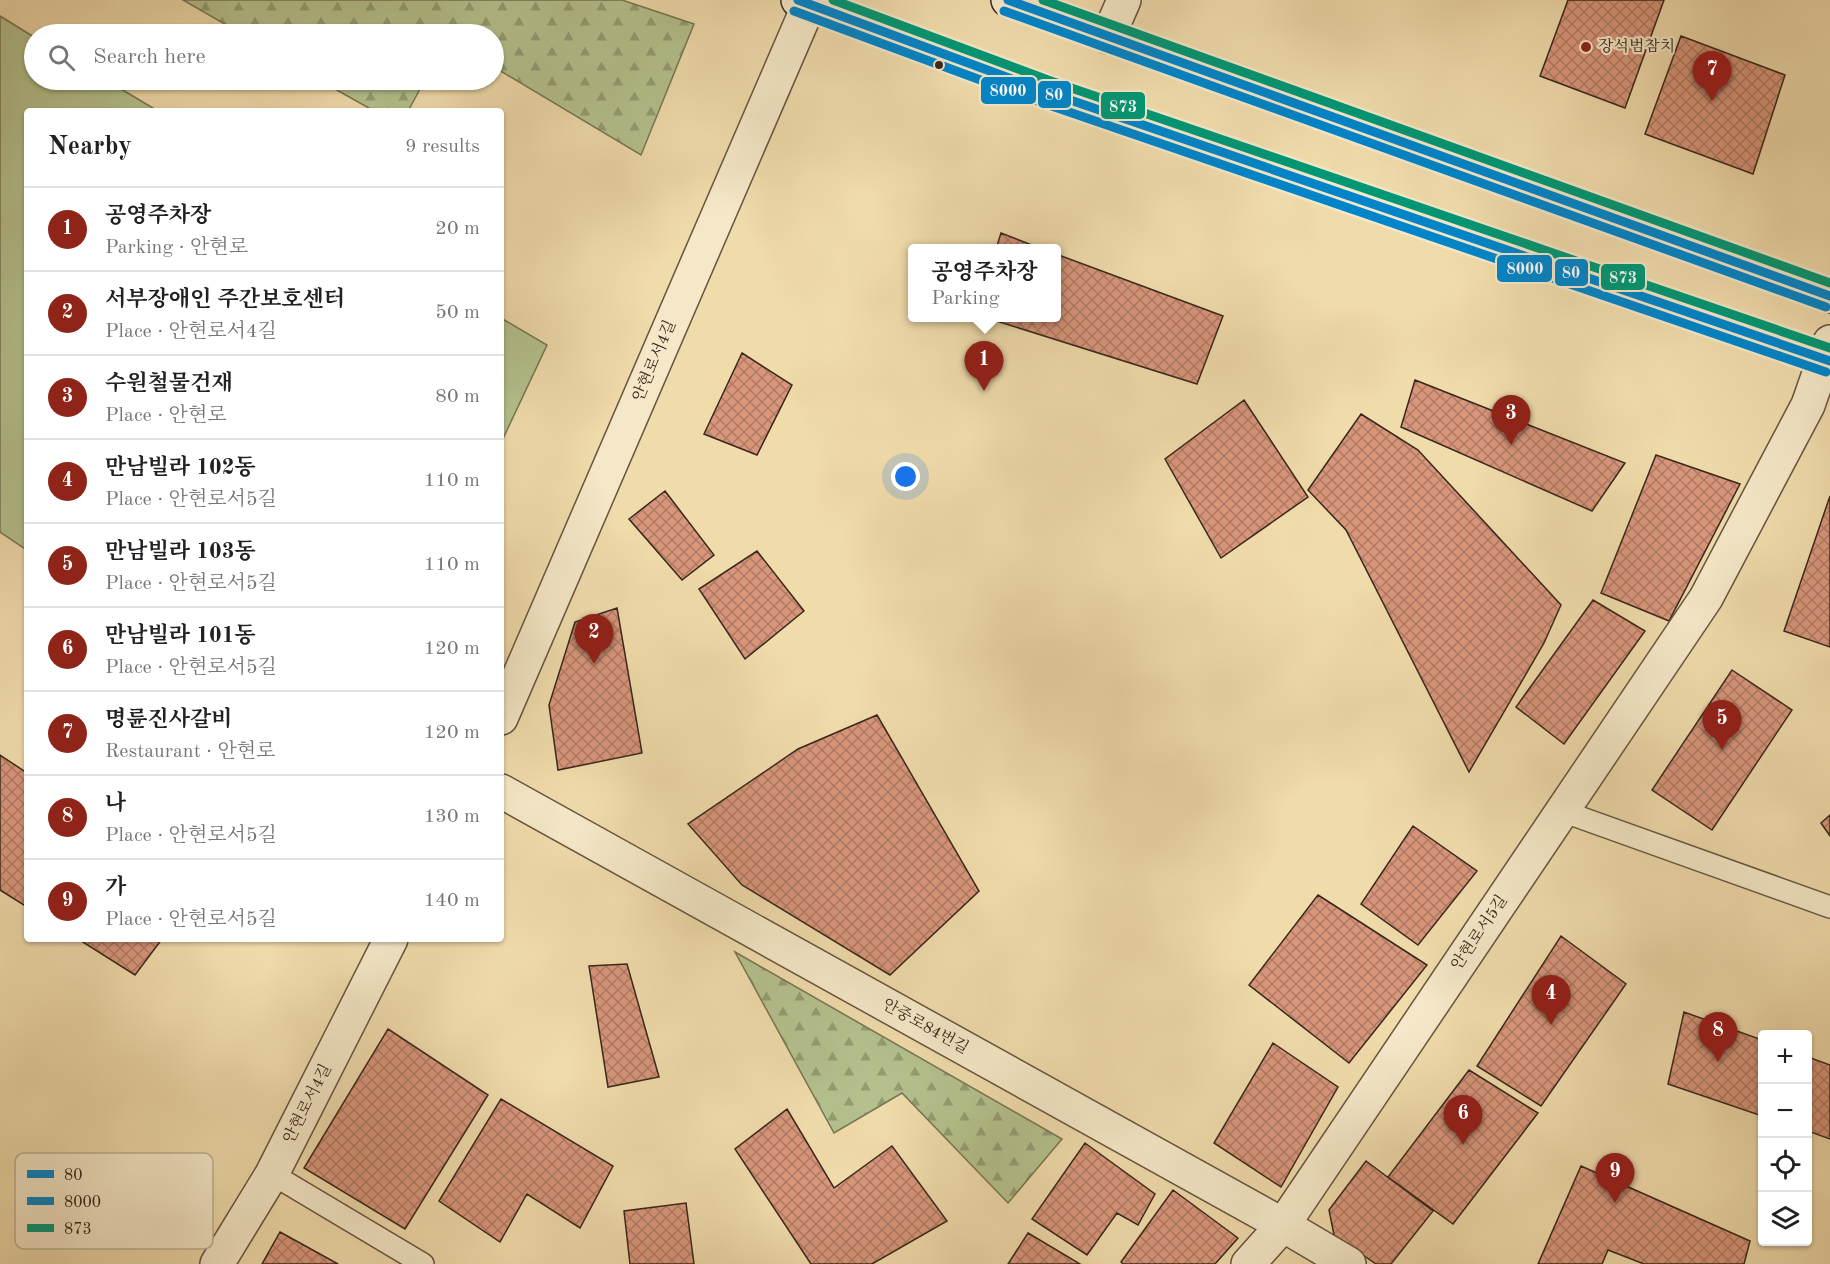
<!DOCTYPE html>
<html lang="en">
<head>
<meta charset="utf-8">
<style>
  :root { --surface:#fff; --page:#f6f6f6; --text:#202124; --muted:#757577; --line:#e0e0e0; --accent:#8f2418 }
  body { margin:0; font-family:"Old Standard TT","Noto Serif KR",serif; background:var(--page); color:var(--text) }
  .controls { position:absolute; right:18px; bottom:18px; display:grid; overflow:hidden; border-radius:6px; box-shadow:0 2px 4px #0004 }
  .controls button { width:54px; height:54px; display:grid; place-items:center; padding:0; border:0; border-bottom:2px solid var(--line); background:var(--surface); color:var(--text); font:30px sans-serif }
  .you { position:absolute; left:906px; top:477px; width:21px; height:21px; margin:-15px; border:4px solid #fff; border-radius:50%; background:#1a73e8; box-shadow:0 0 0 9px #1a73e833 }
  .badge { display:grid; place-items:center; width:39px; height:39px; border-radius:50%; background:var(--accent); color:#fff; font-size:20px; font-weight:700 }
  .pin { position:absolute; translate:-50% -50px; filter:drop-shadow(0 2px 3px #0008) }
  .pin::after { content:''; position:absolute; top:32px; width:21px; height:18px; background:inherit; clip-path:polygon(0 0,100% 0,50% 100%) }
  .popup { position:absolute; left:908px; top:244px; width:153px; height:78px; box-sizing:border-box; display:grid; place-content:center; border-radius:6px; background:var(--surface); filter:drop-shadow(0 2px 4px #0005); font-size:20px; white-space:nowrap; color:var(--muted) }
  .popup b { font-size:22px; color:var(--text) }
  .popup::after { content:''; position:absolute; left:50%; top:100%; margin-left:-12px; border:12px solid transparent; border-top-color:var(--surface) }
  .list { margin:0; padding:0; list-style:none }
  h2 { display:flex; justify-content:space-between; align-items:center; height:78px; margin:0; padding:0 24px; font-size:26px }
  h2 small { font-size:20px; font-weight:400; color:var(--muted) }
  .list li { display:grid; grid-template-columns:39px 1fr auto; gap:18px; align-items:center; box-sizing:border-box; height:84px; padding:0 24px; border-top:2px solid var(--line) }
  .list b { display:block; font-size:22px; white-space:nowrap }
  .list p { margin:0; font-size:20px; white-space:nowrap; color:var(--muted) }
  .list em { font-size:20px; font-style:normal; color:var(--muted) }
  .icon { flex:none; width:33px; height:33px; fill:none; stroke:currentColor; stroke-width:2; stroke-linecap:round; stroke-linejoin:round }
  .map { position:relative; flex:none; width:1830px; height:1264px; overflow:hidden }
  .search { position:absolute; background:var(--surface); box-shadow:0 2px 4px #0004; left:24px; top:24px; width:480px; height:66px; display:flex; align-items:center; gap:15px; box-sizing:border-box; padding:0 21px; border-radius:33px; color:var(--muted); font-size:22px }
  .panel { position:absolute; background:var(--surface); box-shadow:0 2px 4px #0004; left:24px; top:108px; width:480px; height:834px; border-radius:6px }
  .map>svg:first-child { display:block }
  .forest { fill:url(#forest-firs); stroke:#767454; stroke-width:1.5 }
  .pitch { fill:#b4c18d; stroke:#767454; stroke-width:1.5 }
  .building { fill:url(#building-cross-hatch); stroke:#38271b; stroke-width:1.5 }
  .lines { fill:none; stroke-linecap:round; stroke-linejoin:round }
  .lane-casing { stroke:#66543f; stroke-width:24 }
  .street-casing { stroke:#66543f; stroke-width:36 }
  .secondary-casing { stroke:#38271b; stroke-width:36 }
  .lane { stroke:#f5e8c8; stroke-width:21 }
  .street { stroke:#f5e8c8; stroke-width:33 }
  .secondary { stroke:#f5e8c8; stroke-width:33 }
  .bus-1-casing { stroke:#f5e8c8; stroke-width:14 }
  .bus-2-casing { stroke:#f5e8c8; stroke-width:14 }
  .bus-3-casing { stroke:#f5e8c8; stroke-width:14 }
  .bus-1 { stroke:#0085ca; stroke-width:9 }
  .bus-2 { stroke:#0085ca; stroke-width:9 }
  .bus-3 { stroke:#009775; stroke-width:9 }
  .poi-dot { fill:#8f2418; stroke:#f5e8c8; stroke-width:2 }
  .bus-dot { fill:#38271b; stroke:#f5e8c8; stroke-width:2 }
  .labels { text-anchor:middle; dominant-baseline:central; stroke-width:4.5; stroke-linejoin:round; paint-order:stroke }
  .poi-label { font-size:16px; fill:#38271b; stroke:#f5e8c8; text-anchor:start }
  .street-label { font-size:16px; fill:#38271b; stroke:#f5e8c8 }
  .key { fill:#f5e8c8; stroke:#bcae94; stroke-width:1.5 }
  .key-label { font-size:16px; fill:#38271b }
  .line-badge { stroke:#f5e8c8; stroke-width:2 }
  .badge-label { font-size:16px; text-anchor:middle; font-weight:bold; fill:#fff }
</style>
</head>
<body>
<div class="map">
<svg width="1830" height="1264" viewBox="0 0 1830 1264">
  <defs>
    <pattern id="forest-firs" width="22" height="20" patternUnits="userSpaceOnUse" patternTransform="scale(1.5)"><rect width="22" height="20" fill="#b4c18d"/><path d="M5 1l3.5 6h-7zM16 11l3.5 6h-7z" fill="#939d72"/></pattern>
    <pattern id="building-cross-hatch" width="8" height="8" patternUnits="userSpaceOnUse" patternTransform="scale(1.5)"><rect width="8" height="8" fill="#d8967b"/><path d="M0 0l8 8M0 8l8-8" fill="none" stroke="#b07a64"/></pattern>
  </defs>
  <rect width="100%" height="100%" fill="#f0dbab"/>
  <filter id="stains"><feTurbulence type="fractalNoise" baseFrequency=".00333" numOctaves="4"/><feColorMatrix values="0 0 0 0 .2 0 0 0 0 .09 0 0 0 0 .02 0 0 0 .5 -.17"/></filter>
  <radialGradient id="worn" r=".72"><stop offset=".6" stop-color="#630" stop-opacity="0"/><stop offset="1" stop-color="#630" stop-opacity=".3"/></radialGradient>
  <!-- forest -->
  <path class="forest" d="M183,0h439l72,24 -53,131 -147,-88v-33h-252z
    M319,80h106l-17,31h-34z
    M735,952l327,187 -54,64 -106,-110 -68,40z"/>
  <!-- pitch -->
  <path class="pitch" d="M0,16l34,21v43h72l52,31h-131v439l-27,-18z
    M501,318l46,27 -46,98z"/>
  <!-- building -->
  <path class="building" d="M1568,0h96l-39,108 -85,-32z
    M1681,36l104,39 -32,99 -108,-40z
    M1001,233l41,16h-46z
    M1056,254l167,62 -26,68 -210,-66h69z
    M742,353l50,32 -35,70 -53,-21z
    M1415,380l210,83 -33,48 -191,-84z
    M1244,400l64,97 -87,61 -56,-99z
    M1361,414l57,36 143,155 -17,38 -75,129 -123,-242 -38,-40z
    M1656,455l84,29 -71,137 -68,-28z
    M665,491l49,64 -32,25 -53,-61z
    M1830,496v151l-46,-16z
    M757,551l47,60 -59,48 -46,-70z
    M1593,600l52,31 -81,113 -48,-37z
    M617,608l25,145 -84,17 -9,-65 26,-83z
    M1732,670l60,40 -80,120 -60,-40z
    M877,715l102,176 -89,84 -148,-90 -54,-61 110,-75z
    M0,755l27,18v134l-27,-17z
    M1830,815v21l-9,-13z
    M1413,826l64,45 -59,74 -57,-41z
    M1318,895l109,70 -78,98 -100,-78z
    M1561,936l65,48 -85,122 -64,-40z
    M78,939h84l-27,36z
    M627,964l32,113 -51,10 -19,-121z
    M1684,1012l78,28v76l-94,-32z
    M388,1029l100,66 -83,134 -101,-61z
    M1273,1043l65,44 -57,100 -67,-44z
    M1808,1057l22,8v74l-22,-8z
    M1469,1070l69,43 -85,111 -65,-47z
    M501,1099l112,67 -33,62 -53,-34 -27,48 -61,-41z
    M787,1109l47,79 58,-42 55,75 -75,43h-61l-76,-115z
    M1085,1143l70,51 -17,31 -21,-12 -30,42 -55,-36z
    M1366,1161l67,50 -42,53h-15l-42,-29 -5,-25z
    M1581,1166l169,75 -6,23h-100l-36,-14 -6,14h-64z
    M1173,1190l65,48 -23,26h-92l-2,-2z
    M686,1203l8,61h-64l-6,-53z
    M280,1232l58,32h-76z
    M1028,1233l52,31h-72z"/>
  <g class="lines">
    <!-- lane casing -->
    <g class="lane-casing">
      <path id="lane" d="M1562,811l268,96
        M272,1174l151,90"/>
    </g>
    <!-- street casing -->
    <g class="street-casing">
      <path id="street" d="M1108,37l16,-37
        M501,718l310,-718
        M501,791l782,434 66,39
        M217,1264l55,-90 119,-235
        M1248,1264l35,-39 423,-627 102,-193 22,-63"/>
    </g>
    <!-- secondary casing -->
    <g class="secondary-casing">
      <path id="secondary" d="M798,0l246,91 786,270
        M1008,0l822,296"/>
    </g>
    <!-- lane -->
    <use href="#lane" class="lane"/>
    <!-- street -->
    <use href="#street" class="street"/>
    <!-- secondary -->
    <use href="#secondary" class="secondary"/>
    <!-- bus-1 casing -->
    <g class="bus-1-casing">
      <path id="bus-1" d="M798,0l246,91 786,270
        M1008,0l822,296"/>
    </g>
    <!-- bus-2 casing -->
    <g class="bus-2-casing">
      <path id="bus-2" d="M794,11l246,91 786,270
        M1004,11l822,296"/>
    </g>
    <!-- bus-3 casing -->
    <g class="bus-3-casing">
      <path id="bus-3" d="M833,0l215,80 782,268
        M1043,0l787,283"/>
    </g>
    <!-- bus-1 -->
    <use href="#bus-1" class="bus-1"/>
    <!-- bus-2 -->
    <use href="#bus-2" class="bus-2"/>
    <!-- bus-3 -->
    <use href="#bus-3" class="bus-3"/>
  </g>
  <!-- markers -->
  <circle class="poi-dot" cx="1586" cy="47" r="6"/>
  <circle class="bus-dot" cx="939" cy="65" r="5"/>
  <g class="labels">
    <!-- poi labels -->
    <g class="poi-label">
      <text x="1598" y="47">장석범참치</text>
    </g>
    <!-- street labels -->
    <g class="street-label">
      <text transform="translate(655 361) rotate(-67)">안현로서4길</text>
      <text transform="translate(1480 933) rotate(-56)">안현로서5길</text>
      <text transform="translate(925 1027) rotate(29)">안중로84번길</text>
      <text transform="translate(308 1104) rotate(-63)">안현로서4길</text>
    </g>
  </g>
  <!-- legend -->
  <rect x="15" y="1153" width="198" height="96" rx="9" class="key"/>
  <rect x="27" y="1170" width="27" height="8" fill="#0085ca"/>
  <rect x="27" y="1197" width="27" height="8" fill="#0085ca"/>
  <rect x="27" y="1224" width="27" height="8" fill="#009775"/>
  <g class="key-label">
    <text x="64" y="1180">80</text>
    <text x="64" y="1207">8000</text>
    <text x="64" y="1234">873</text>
  </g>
  <g class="line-badge">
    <rect x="980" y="76" width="57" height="29" rx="6" fill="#0085ca"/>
    <rect x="1037" y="80" width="35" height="29" rx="6" fill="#0085ca"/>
    <rect x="1100" y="91" width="46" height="29" rx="6" fill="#009775"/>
    <rect x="1496" y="254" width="57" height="29" rx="6" fill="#0085ca"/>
    <rect x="1554" y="258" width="35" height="29" rx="6" fill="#0085ca"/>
    <rect x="1600" y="263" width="46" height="28" rx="6" fill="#009775"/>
  </g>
  <g class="badge-label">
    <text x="1008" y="96">8000</text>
    <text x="1054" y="100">80</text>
    <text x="1123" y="112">873</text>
    <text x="1525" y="274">8000</text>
    <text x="1571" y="278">80</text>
    <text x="1623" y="283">873</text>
  </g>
  <rect width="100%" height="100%" filter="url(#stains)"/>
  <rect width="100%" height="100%" fill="url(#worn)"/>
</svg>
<div class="controls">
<button>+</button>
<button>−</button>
<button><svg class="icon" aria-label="locate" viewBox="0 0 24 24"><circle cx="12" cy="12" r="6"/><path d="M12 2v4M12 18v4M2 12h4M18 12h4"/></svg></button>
<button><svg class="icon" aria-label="layers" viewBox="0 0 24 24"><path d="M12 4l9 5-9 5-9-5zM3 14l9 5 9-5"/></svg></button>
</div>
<div class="you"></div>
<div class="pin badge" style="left:984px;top:391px">1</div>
<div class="popup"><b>공영주차장</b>Parking</div>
<div class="pin badge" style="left:594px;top:664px">2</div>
<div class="pin badge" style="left:1511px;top:445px">3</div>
<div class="pin badge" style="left:1551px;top:1025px">4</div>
<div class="pin badge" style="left:1722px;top:750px">5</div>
<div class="pin badge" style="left:1463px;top:1145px">6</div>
<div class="pin badge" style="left:1712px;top:101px">7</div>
<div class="pin badge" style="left:1718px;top:1062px">8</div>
<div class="pin badge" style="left:1615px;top:1203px">9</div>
<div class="search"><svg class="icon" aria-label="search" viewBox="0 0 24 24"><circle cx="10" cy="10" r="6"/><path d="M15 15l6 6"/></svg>Search here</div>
<section class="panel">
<h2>Nearby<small>9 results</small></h2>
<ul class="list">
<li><span class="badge">1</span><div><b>공영주차장</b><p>Parking · 안현로</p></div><em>20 m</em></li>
<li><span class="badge">2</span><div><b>서부장애인 주간보호센터</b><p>Place · 안현로서4길</p></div><em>50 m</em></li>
<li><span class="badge">3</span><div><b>수원철물건재</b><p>Place · 안현로</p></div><em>80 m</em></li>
<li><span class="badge">4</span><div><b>만남빌라 102동</b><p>Place · 안현로서5길</p></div><em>110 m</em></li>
<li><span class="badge">5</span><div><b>만남빌라 103동</b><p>Place · 안현로서5길</p></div><em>110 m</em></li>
<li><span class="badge">6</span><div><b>만남빌라 101동</b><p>Place · 안현로서5길</p></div><em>120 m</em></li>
<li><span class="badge">7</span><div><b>명륜진사갈비</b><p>Restaurant · 안현로</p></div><em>120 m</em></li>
<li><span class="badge">8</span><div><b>나</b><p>Place · 안현로서5길</p></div><em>130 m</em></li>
<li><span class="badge">9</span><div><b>가</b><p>Place · 안현로서5길</p></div><em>140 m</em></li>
</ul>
</section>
</div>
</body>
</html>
